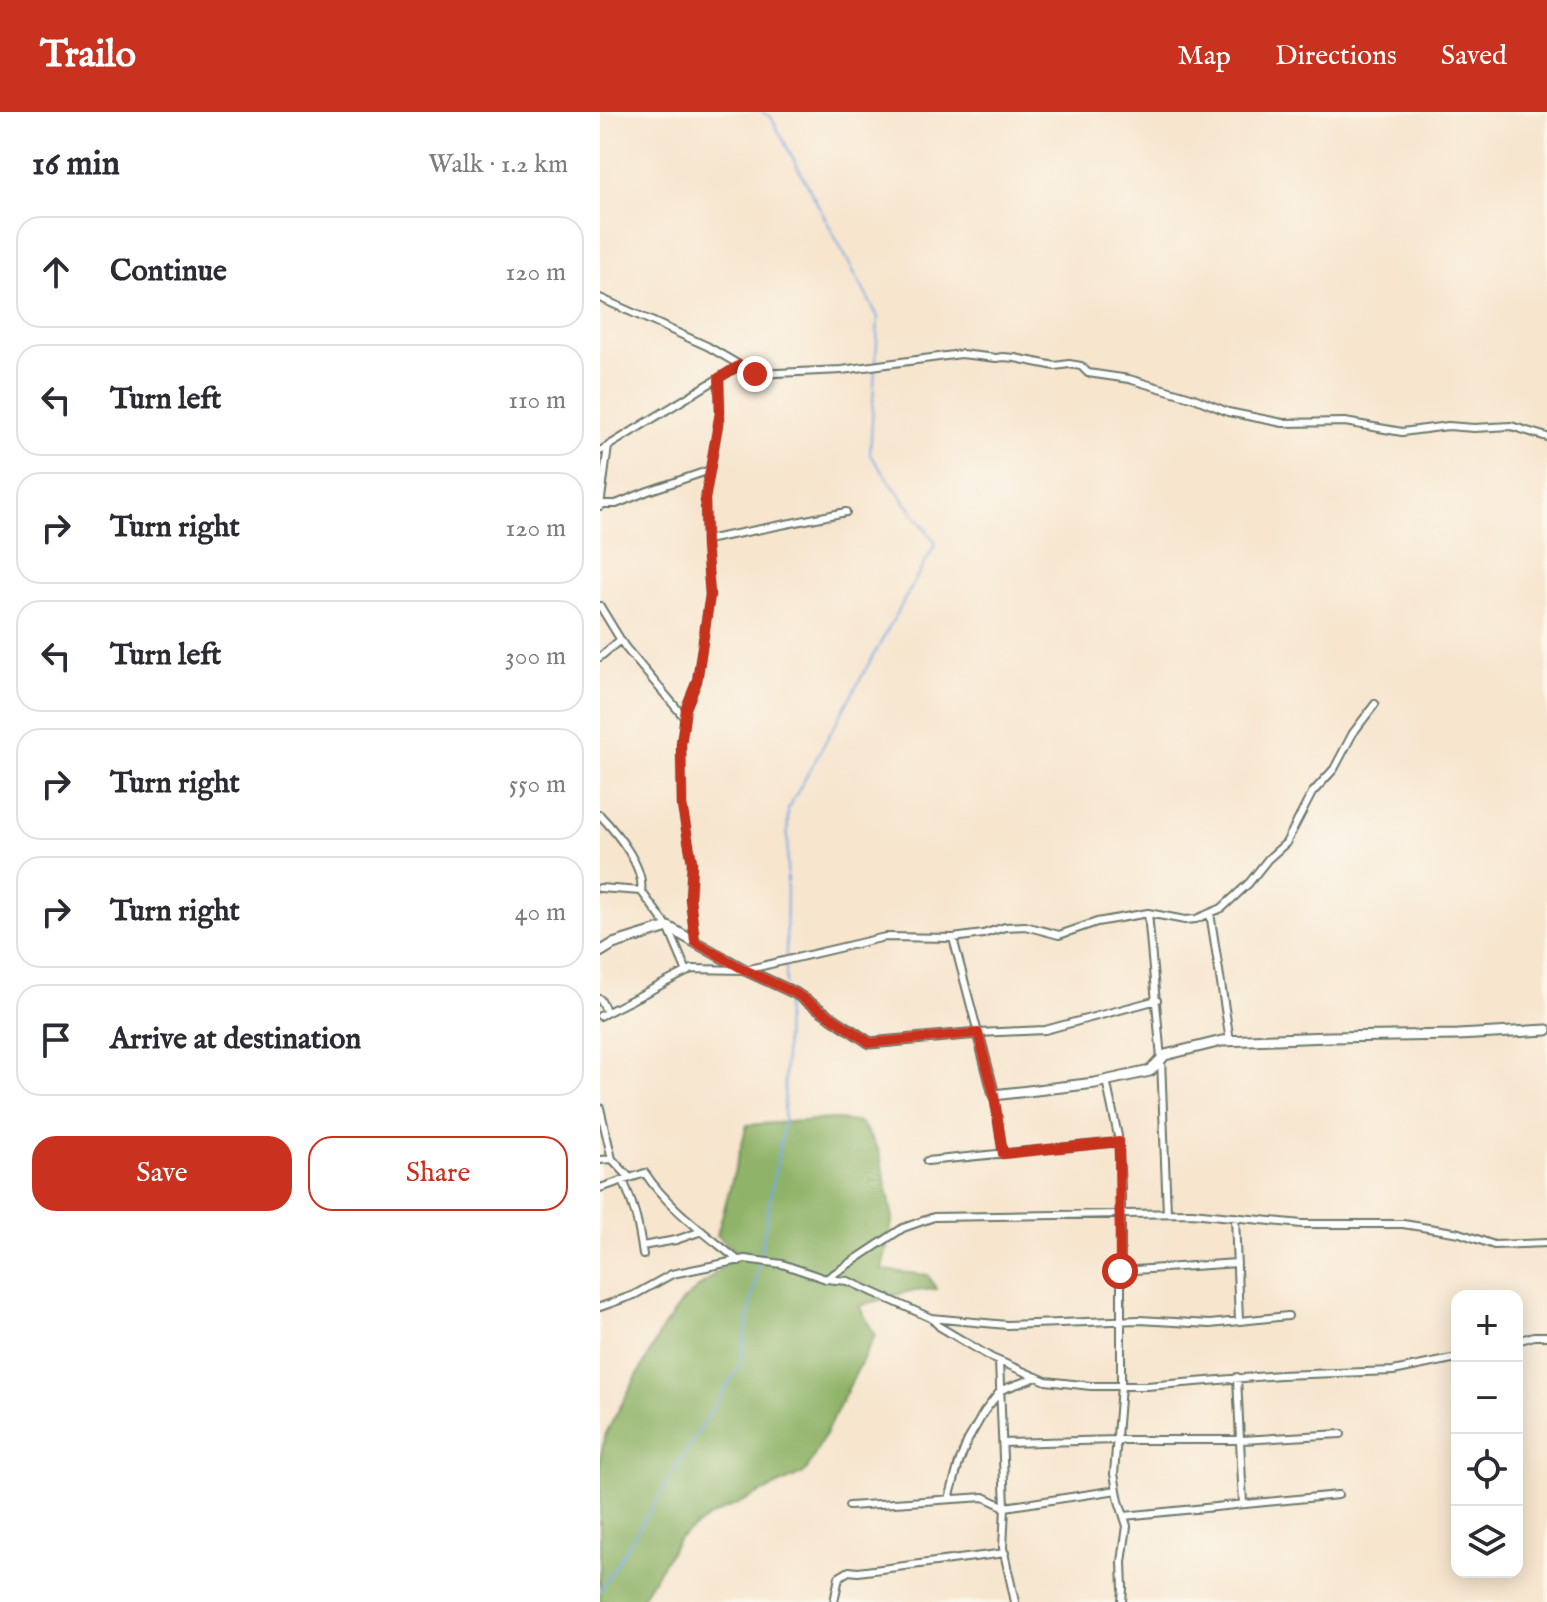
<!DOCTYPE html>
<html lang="en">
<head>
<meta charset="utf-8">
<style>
  :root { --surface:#fff; --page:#f7f7f7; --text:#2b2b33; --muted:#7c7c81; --line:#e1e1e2; --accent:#c8321e }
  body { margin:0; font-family:"IM FELL English",serif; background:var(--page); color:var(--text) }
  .controls { position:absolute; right:24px; bottom:24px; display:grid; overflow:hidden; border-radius:16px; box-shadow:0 4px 20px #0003 }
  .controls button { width:72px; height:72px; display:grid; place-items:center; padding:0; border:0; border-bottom:2px solid var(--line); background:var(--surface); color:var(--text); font:40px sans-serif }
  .stop { position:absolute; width:24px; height:24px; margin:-18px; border:6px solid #c8321e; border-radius:50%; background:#fff }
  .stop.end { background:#c8321e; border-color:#fff; box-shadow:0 2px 8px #0008 }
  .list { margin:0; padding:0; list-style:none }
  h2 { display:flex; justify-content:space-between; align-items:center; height:104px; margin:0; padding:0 32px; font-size:34px }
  h2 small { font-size:26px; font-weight:400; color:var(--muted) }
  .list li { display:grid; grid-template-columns:52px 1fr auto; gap:24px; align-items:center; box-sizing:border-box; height:112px; margin:0 16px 16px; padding:0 16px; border:2px solid var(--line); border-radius:24px }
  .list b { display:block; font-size:30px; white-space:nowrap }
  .list em { font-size:26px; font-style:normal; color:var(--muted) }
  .actions { display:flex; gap:16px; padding:24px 32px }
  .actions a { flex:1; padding:18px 0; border:2px solid var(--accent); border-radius:24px; text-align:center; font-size:28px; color:var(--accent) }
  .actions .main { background:var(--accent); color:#fff }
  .icon { flex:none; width:44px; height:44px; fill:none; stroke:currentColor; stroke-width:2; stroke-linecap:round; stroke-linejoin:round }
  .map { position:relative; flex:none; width:947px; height:1490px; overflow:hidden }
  header { display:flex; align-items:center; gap:48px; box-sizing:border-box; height:112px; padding:0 40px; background:var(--accent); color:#fff }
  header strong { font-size:38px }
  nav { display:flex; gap:44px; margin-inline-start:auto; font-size:28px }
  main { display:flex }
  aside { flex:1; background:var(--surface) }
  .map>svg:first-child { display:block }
  .forest { fill:#8fb368; stroke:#57784e; stroke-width:2 }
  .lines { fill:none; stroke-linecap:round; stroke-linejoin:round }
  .stream { stroke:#77a8e2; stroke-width:2 }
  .street-casing { stroke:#6b786a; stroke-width:10 }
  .secondary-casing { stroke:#6b786a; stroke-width:13 }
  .street { stroke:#fff; stroke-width:6 }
  .secondary { stroke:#fff; stroke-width:9 }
  .route { stroke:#c8321e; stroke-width:10 }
</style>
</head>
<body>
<header>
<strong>Trailo</strong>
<nav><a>Map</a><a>Directions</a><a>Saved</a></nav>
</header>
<main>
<aside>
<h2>16 min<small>Walk · 1.2 km</small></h2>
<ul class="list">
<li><svg class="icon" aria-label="ahead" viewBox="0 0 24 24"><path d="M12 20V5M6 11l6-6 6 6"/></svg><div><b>Continue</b></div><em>120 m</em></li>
<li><svg class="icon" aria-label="left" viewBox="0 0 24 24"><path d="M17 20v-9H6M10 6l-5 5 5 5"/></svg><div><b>Turn left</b></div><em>110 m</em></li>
<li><svg class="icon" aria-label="right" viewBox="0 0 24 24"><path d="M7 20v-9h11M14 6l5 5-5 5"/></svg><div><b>Turn right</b></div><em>120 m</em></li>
<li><svg class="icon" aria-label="left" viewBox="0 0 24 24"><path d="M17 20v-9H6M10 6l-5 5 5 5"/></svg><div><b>Turn left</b></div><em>300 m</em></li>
<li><svg class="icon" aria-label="right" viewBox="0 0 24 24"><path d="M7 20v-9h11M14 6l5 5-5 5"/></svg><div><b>Turn right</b></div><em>550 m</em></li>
<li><svg class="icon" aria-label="right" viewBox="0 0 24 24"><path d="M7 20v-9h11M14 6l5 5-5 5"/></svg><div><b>Turn right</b></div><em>40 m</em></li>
<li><svg class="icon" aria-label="arrive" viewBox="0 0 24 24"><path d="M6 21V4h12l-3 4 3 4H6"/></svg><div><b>Arrive at destination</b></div></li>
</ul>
<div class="actions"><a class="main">Save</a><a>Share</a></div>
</aside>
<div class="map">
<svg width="947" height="1490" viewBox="0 0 947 1490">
  <rect width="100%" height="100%" fill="#fbf7ec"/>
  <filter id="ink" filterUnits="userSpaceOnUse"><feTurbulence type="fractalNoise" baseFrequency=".0125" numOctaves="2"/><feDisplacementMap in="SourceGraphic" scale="16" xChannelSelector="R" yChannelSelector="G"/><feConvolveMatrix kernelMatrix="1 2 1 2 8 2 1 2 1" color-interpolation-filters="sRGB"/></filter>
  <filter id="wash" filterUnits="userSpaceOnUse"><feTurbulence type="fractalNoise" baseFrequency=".006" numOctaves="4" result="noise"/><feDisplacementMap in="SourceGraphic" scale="32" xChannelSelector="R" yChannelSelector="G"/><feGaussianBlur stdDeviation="1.8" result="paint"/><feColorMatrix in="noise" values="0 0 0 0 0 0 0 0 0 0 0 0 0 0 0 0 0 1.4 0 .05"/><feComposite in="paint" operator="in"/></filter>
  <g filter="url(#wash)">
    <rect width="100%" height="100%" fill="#f7e5ce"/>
    <!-- forest -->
    <path class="forest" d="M232,1007l29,4 18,28 14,67 -11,52 46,5 8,14 -30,3 -47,14 16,29 -69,137 -95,44 -32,22 -40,64h-39v-144l6,-25 57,-105 20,-27 55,-47 -21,-19 30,-110z"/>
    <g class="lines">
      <!-- stream -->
      <path class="stream" d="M162,0l9,5 107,200 -2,45
        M186,845l2,-148 148,-266 -66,-88 5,-87
        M186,873v-21
        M0,1479l140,-226 44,-243 2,-130"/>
    </g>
  </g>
  <g filter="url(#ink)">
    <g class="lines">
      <!-- street casing -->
      <g class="street-casing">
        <path id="street" d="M0,186l107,48 48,28 87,-4 119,-16 35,4 7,-1 12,1 40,8 14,-2 12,2 7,7 41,6 65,19 34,14 55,11 62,-1 57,10 46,-6 26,2 37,-2 36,11
          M0,339l140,-86
          M1,392h15l32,-13 62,-21
          M0,394l8,-60
          M106,428l140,-28
          M0,494l25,41 59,70
          M0,545l20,-17
          M0,703c16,17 45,52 41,76
          M0,776l41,3 27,36 19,45
          M548,801l13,146 6,154
          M610,801l20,128
          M353,826l25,95 67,-3 112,-30
          M95,830l-5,-44 2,-36 -10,-56 -1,-62 5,-36 11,-27 13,-86 -4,-50 -1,-46 15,-86 -1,-35
          M0,887l7,13
          M0,904l92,-47 53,1 140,-33 68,1 30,-4 22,-7 20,-1 34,9 38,-13 51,-9 37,7 11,-1 26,-11 27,-25 19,-24 18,-16 26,-50 22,-24 19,-36 22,-29
          M506,968l12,56 3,51v199l-7,88 5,27 8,25 -5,36 1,26 -1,14
          M394,983l9,59
          M0,996l12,51 18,19
          M0,1048l12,-1
          M327,1049l192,-19
          M23,1068c12,28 16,46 20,75
          M0,1076l45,-15c23,35 61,61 94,88
          M635,1105l4,104
          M42,1134l34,-6 26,-9
          M520,1159l117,-8
          M226,1167l77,-51 31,-11 258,-4 110,11h101l57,9 34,12 53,-2
          M0,1195l34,-12 38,-21 73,-15 37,5 44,15 22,2 83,37 76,7 132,-5 71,4 78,-8
          M331,1206l9,9 52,31 54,23 45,5h56l133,-11 113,-4 64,-13
          M917,1229l17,-5h13
          M399,1249l6,146 -2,41 12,54
          M637,1265l6,127
          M403,1331l113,-3h126l99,-6
          M349,1387l10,-36 8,-21 17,-30 17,-22 36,-13
          M249,1394l135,-9 21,10 112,-17
          M524,1404l214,-21
          M234,1490l5,-25 10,-6 9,1 147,-19"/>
      </g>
      <!-- secondary casing -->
      <g class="secondary-casing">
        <path id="secondary" d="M0,840l13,-8 55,-17 77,43 50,23 75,50 108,-10 16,62 101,-12 55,-12 15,-16 57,-14 107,-4 129,-2 89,-5"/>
      </g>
      <!-- street -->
      <use href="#street" class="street"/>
      <!-- secondary -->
      <use href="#secondary" class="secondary"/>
    </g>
  </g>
  <g class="lines" filter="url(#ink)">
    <!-- route -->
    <path class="route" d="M155,262l-15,-9 -21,13 1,35 -15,86 1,46 4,50 -13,86 -11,27 -5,36 1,62 10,56 -2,36 5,44 50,28 50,23 75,50 108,-10 16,62 9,59 116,-12 1,129"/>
  </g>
</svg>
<div class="controls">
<button>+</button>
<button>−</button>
<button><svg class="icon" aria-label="locate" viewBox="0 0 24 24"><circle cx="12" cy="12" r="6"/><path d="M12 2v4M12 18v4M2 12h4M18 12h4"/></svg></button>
<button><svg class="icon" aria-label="layers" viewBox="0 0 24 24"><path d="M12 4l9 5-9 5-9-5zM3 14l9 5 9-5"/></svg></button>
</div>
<div class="stop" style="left:520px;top:1159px"></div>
<div class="stop end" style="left:155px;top:262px"></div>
</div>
</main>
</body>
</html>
